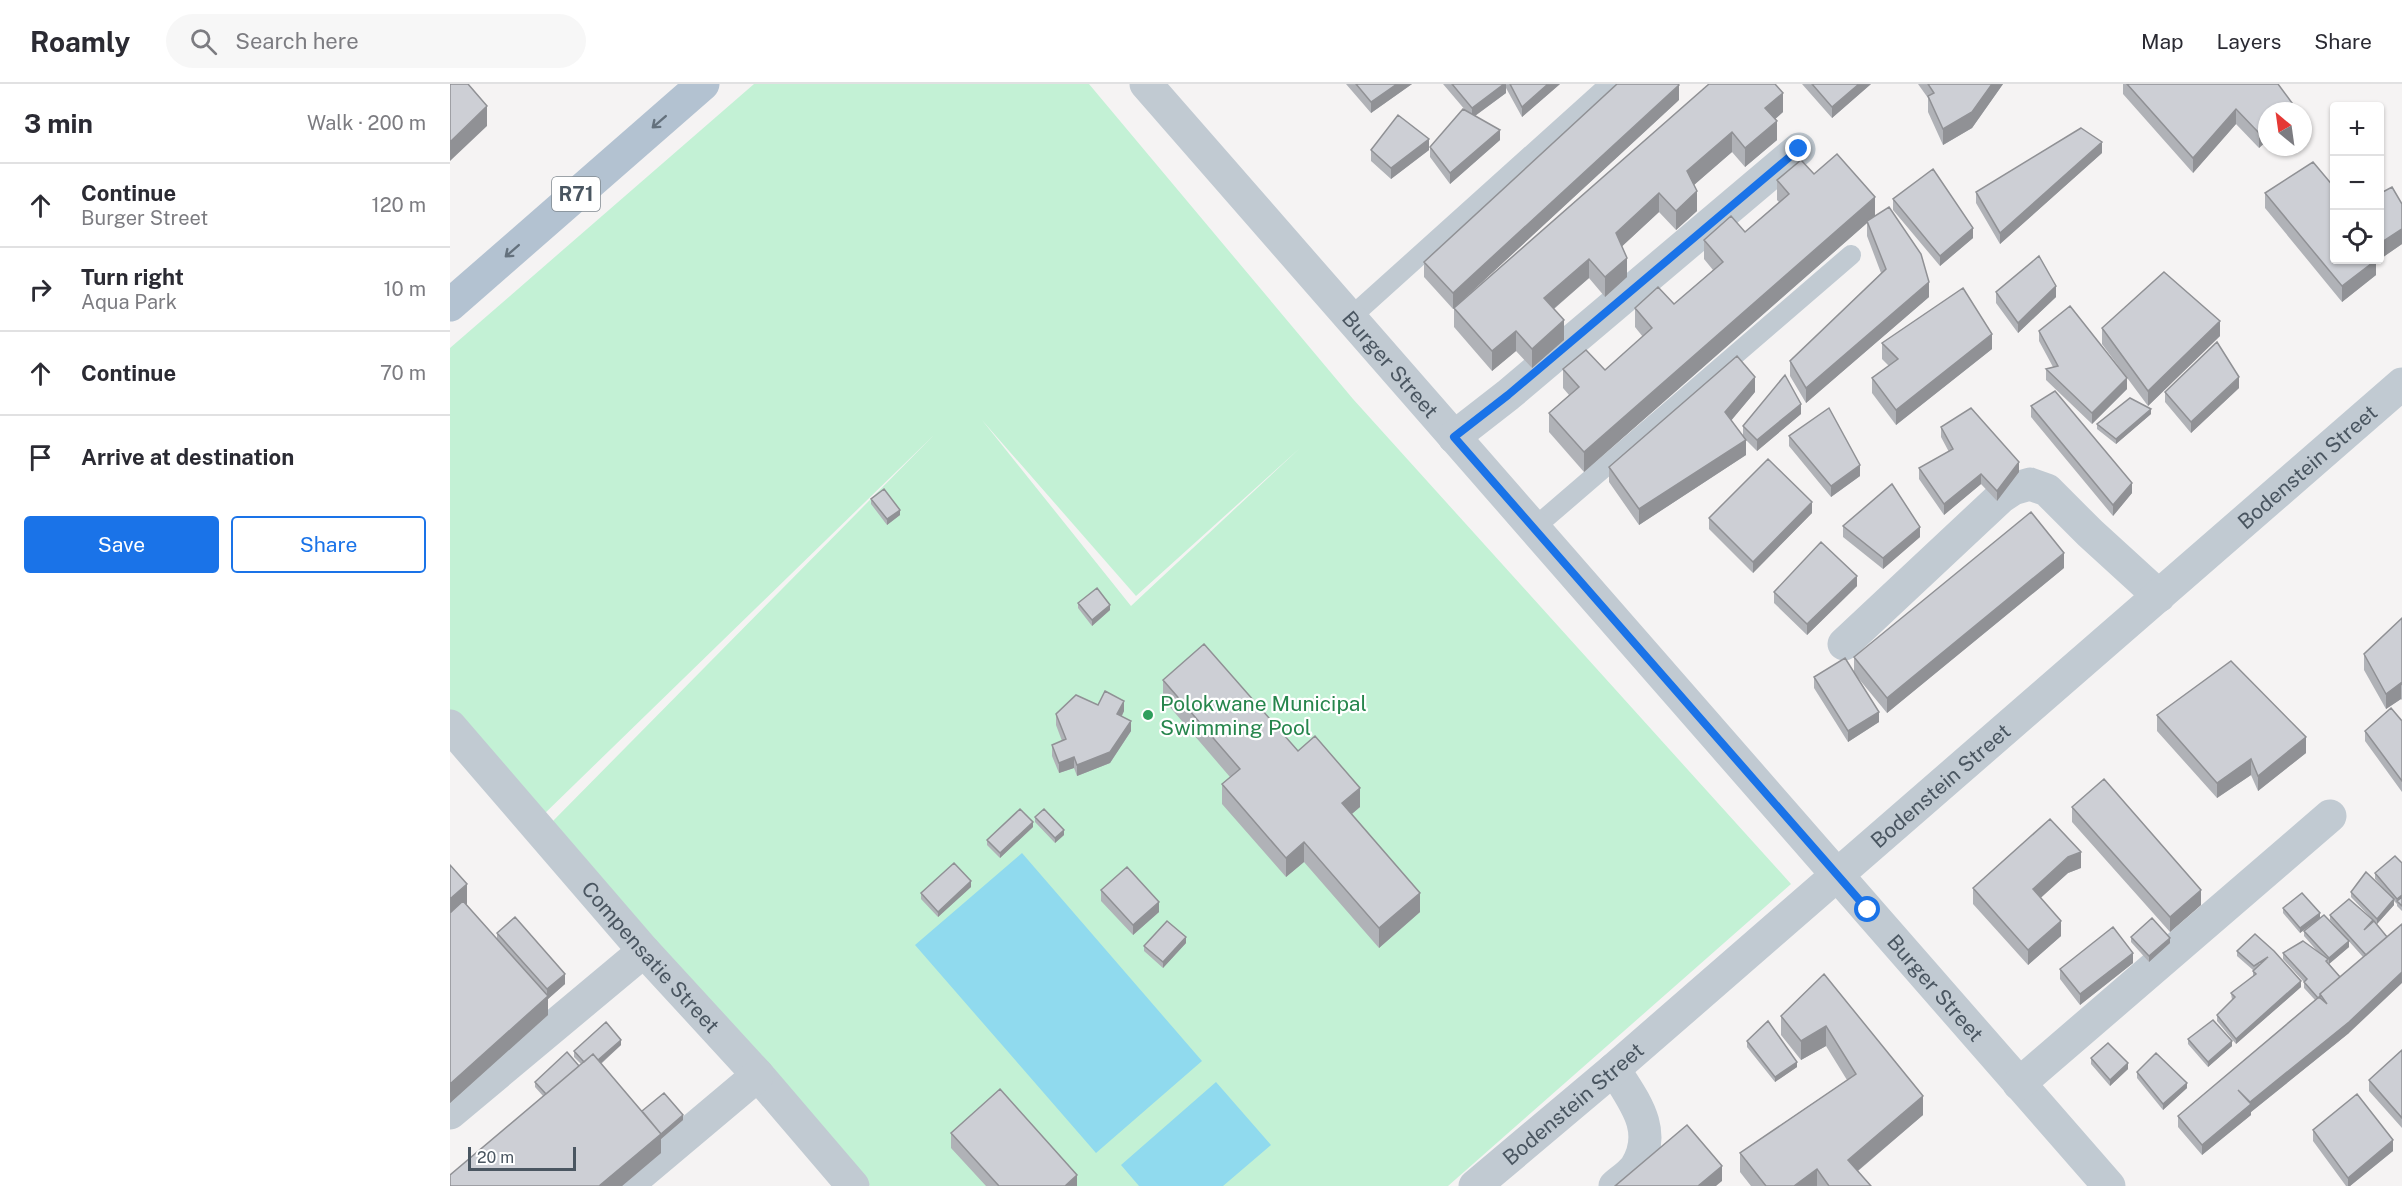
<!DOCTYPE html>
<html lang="en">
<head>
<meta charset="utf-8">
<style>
  :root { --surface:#fff; --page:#f7f7f7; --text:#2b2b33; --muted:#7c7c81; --line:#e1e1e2; --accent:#1a73e8 }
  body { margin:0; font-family:"Public Sans",sans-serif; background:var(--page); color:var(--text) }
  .controls { position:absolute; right:18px; top:18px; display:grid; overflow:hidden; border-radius:6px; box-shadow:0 2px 4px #0004 }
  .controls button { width:54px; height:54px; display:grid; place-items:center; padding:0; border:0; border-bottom:2px solid var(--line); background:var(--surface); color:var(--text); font:30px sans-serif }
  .compass { position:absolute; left:1808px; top:18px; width:54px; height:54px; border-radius:50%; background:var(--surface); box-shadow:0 2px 4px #0004; rotate:331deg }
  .scale { position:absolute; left:18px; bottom:15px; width:108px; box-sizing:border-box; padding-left:6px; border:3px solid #4a5661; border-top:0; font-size:16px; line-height:21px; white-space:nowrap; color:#4a5661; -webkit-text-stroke:4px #fff; paint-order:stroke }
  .stop { position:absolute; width:18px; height:18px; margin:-14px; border:4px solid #1a73e8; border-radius:50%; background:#fff }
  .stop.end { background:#1a73e8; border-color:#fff; box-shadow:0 2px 6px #0008 }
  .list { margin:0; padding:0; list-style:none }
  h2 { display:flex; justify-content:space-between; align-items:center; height:78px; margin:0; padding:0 24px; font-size:26px }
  h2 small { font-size:20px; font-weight:400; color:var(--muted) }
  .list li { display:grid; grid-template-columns:39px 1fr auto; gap:18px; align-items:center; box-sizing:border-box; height:84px; padding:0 24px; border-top:2px solid var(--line) }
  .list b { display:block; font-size:22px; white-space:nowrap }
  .list p { margin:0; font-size:20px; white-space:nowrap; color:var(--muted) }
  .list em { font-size:20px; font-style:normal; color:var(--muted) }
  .actions { display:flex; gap:12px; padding:18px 24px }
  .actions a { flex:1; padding:14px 0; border:2px solid var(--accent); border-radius:6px; text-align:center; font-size:21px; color:var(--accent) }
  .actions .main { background:var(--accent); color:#fff }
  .icon { flex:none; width:33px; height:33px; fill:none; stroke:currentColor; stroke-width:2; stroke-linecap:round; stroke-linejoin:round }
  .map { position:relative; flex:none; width:1952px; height:1102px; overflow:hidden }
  header { display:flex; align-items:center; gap:36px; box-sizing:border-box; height:84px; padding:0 30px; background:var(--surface); border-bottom:2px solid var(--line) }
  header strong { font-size:28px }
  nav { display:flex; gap:33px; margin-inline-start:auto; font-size:21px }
  .search { width:420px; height:54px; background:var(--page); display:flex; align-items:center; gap:15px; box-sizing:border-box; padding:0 21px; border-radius:33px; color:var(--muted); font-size:22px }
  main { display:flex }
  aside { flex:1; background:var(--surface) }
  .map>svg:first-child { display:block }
  .green { fill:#c3f1d5; fill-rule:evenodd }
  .water { fill:#90daee }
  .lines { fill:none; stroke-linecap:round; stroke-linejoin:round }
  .service { stroke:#c1cad2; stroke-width:20 }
  .minor { stroke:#c1cad2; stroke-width:33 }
  .primary { stroke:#b3c2d1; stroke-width:33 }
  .wall { fill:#b0b2b7 }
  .shaded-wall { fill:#909195 }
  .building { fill:#cdcfd5; stroke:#909195; stroke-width:1.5 }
  .oneway { stroke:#64717d }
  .route { stroke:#1a73e8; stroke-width:8 }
  .leisure-dot { fill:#2e9e5b; stroke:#fff; stroke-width:2 }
  .labels { text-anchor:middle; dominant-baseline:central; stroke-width:4.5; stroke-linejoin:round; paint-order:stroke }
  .shield { fill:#fff; stroke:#808990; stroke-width:1.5 }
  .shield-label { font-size:20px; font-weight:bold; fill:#4a5661 }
  .street-label { font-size:21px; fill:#4a5661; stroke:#fff }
  .leisure-label { font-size:21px; fill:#27864d; stroke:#fff; text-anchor:start }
</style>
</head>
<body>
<header>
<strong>Roamly</strong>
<div class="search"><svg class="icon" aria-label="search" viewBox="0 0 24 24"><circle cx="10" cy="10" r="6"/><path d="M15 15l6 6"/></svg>Search here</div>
<nav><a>Map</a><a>Layers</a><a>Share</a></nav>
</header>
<main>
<aside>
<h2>3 min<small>Walk · 200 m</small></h2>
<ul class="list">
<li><svg class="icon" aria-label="ahead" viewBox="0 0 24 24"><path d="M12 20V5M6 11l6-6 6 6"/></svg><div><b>Continue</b><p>Burger Street</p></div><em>120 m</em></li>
<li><svg class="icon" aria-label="right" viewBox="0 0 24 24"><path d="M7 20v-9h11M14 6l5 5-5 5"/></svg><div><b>Turn right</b><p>Aqua Park</p></div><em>10 m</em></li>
<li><svg class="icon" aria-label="ahead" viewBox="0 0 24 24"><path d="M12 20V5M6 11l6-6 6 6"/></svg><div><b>Continue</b></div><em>70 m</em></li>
<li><svg class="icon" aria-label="arrive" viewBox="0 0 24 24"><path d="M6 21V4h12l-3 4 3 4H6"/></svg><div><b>Arrive at destination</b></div></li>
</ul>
<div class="actions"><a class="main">Save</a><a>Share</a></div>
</aside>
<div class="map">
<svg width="1952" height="1102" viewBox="0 0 1952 1102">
  <rect width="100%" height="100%" fill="#f5f3f3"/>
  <!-- green -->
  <path class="green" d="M304,0h335l264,315 438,485 -343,302h-578l-320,-362 384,-389 -394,383 -90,-103v-367zM532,336l154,176 164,-148 -169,158z"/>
  <!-- water -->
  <path class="water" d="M572,769l180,208 -106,92 -181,-208z
    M766,998l55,63 -48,41h-84l-18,-21z"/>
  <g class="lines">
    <!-- service -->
    <path class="service" d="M901,233l259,-233
      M1084,444l317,-273"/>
    <!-- minor -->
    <g class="minor">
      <path id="s1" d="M696,0l963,1102"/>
      <path d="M1004,353l54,-42 291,-246"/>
      <path d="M1394,560l157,-147 12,-8 17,-5 17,6 43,43 69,63"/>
      <path id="s2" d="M0,642l194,225 114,124 95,111"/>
      <path d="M1164,985c19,31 45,61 22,98 -5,7 -14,13 -21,19"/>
      <path d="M1569,1000l311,-268"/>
      <path d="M0,1029l194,-162"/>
      <path d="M176,1102l132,-111"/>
      <path id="s3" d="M1025,1102l139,-117 788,-685"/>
    </g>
    <!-- primary -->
    <path class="primary" d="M0,221l253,-221"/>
  </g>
  <!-- wall -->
  <path class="wall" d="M896,0h66l-41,29z
    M993,0h117l-38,33 -16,-29v5l-31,23 25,24 -50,44 -20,-27v-10l36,-36z
    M1259,0l74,28 -8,7 2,21 -32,27 -13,-15 -38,33 3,26 -21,19 -17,-18 -37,34 5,31 -22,20 -16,-19 -35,31 10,31 -32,28 -16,-17 -24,20 -38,-44v-19z
    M1352,0h69l-39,34z
    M1468,0h85l-31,44 -29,17 -15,-33v-14z
    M1673,0h155l14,27 -33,37 -23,-24 -43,49 -70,-79z
    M1229,16l-226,209 -29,-32v-15z
    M921,66h58l-38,29 -20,-18z
    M1652,69l-102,91 -24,-41v-11z
    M1364,90l61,42 54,81 -123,106 -16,-27v-15l91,-88 -14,-37v-13l-283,249 -35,-40v-19l20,-18 -6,-7v-19l42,1 38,-33 -8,-10v-19l39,-4 39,-34 -9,-11v-19l41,-8 34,-30 -2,-2v-20z
    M1815,109l69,67 68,-56v40l-26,18v13l-34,27 -77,-94z
    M1443,115l80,39 -33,28 -47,-56z
    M1546,208l60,5 -38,36 -22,-30z
    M1652,244l118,8 -72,70 -46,-62z
    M1589,247l88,58 -35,35 -46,-44v-11l7,-2 -14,-26z
    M1432,259l110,6 -96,76 -24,-32v-15l17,-12 -7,-7z
    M1789,304l-48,45 -26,-31v-10z
    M1305,308l-24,28 12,16v-10l58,-12 -44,37 -11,-11v15l-107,70 -30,-43v-15z
    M1581,322l101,87 -19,23 -82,-99z
    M1701,330l-35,30 -19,-15v-5z
    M1491,343l78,45 -22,29 -16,-17 -37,31 -25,-36v-11l30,-16 -8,-15z
    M1339,352l71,40 -29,21 -42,-51z
    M421,415l29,16 -13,10 -16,-21z
    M1362,429l-59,60 -44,-44v-11z
    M1393,442l77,11 -37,32 -40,-32z
    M1614,484l-177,145 -33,-40v-16z
    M1407,502l-50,49 -33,-32v-11z
    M628,519l32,7 -18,16 -14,-18z
    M1952,534v82l-1,-1 -15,10 -22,-39v-16z
    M1364,593l65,45 -31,20 -34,-54z
    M713,596l135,71 62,56 -8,7 68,98 -41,36 -75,-86 -18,15 -64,-73v-20l8,-7 -67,-78z
    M648,621l26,6 -2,5 9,15 -21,32 -33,13 -3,-8 -15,5 -7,-17v-11l10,-4 -6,-16v-11z
    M1707,631l149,38 -48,38 -7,-16 -34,23 -60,-67z
    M1952,637v71l-37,-51v-10z
    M1622,723l129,98 -31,27 -98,-110z
    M585,733l29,18 -9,8 -20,-21z
    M583,743l-33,31 -13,-13v-5z
    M1952,779v48l-5,-5v-2l-3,-3v4l-17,19 -28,109 -98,79v3l-49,40 -24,-28v-11l137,-116 -11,-12v-6l-21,-23v-6l35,-1 -14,-16v-5l10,-9 -14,11 -17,-20v-5l37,10 29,29 -20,17 -1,-2 12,15 23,-20 -33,-37v-5l41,3 -20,-21v-5l34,-2 -10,-11v-6z
    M0,781l17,39 -2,1 32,35v-7l68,51 -17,15v16l-98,88z
    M1631,784l-13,5 -28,25 21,38 -33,29 -55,-61v-16z
    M521,803l-33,30 -17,-18v-6z
    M651,806l58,22 -26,23 -32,-34z
    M1681,853l39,6 -21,19 -18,-20z
    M736,859l-23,25 -19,-17v-5z
    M1787,867l64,36 -65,57 -19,-23v-6l15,-15 -1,-7 22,-16v-7l-16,-14z
    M1683,879l-53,42 -20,-26v-10z
    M1374,890l99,141 -65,56 13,15h-120l-11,-14v-19l107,-73 -21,-34 -25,14 -20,-25v-19z
    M1738,955l44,7 -24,21 -20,-23z
    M1297,957l50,26 -22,15 -28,-35z
    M171,961l-20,19 41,48 41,8 -22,19v14l-39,33h-172l93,-90 -8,-9v-5l44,-16 2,-2 -7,-7v-6z
    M1952,966v78l-33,-37v-11z
    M1641,974l37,11 -18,17 -19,-22z
    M1687,988l50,16 -24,22 -26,-32z
    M1863,1046l80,21 -43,35h-4l-33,-45z
    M501,1049l126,53h-91l-35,-38z"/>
  <!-- shaded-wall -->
  <path class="shaded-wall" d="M947,0h15l-41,29v-11z
    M1054,0h2v9l-34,25v-10z
    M1098,0h12l-38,33v-10z
    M1409,0h12l-39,34v-11z
    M1542,0h11l-31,44 -29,17v-16z
    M1229,1v15l-226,209v-16z
    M1333,9v19l-18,16v-20z
    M1842,19v8h-8z
    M37,22v20l-37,35v-19z
    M1786,25v15l-43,49v-15z
    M1327,37v19l-32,27v-19z
    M1817,42v15l-8,7v-15z
    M1050,46v10l-50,44v-11z
    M1282,48v20l-45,39v-20z
    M979,55v11l-38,29v-11z
    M1652,58v11l-102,91v-11z
    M1247,107v20l-21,19v-19z
    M1209,109v19l-43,40v-19z
    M1425,113v19l-291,256v-20z
    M1523,144v10l-33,28v-10z
    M1952,145v15l-26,18v13l-34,27v-16l28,-26h9v-16z
    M1177,174v19l-22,20v-20z
    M1139,175v19l-45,39v-19z
    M1479,198v15l-123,106v-15z
    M1606,202v11l-38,36v-10z
    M1114,236v20l-32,28v-19z
    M1770,237v15l-72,70v-15z
    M1066,247v20l-24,20v-20z
    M1542,250v15l-96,76v-15z
    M1305,293v15l-30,36v-16z
    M1789,293v11l-48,45v-11z
    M1677,294v11l-35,35v-11z
    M1351,320v10l-44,37v-11z
    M1701,325v5l-35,30v-5z
    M1296,356v15l-107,70v-16z
    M1569,378v10l-22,29v-10z
    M1410,381v11l-29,21v-11z
    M1531,390v10l-37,31v-11z
    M1682,399v10l-19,23v-11z
    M1362,418v11l-59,60v-11z
    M450,426v5l-13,10v-6z
    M1470,443v10l-37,32v-11z
    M1614,469v15l-177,145v-15z
    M1407,492v10l-50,49v-11z
    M660,521v5l-18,16v-6z
    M1951,599v16l-15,10v-15z
    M674,617v10l-7,14v-11z
    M1429,628v10l-31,20v-11z
    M681,637v10l-21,32 -33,13v-11z
    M1856,653v16l-48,38v-15z
    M624,673v11l-15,5v-10z
    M1801,675v16l-34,23v-15z
    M910,704v19l-18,15v-19z
    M583,738v5l-33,31v-5z
    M614,746v5l-9,8v-5z
    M854,758v20l-18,15v-19z
    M1631,768v16l-13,5 -35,32v-16l35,-32z
    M521,797v6l-33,30v-5z
    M17,800v20l-17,14v-19z
    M1751,806v15l-31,27v-15z
    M970,809v19l-41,36v-20z
    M1944,815v6l-17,19v-5z
    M709,818v10l-26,23v-10z
    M1870,829v5l-20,15v-5z
    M1611,837v15l-33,29v-15z
    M736,853v6l-23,25v-6z
    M1720,854v5l-21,19v-6z
    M1899,857v6l-20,17v-6z
    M1683,869v10l-53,42v-11z
    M1952,888v11l-53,50 -98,79v3l-49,40v-10l48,-40v-3z
    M115,890v10l-17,15v16l-98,88v-19l97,-87v-8z
    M1851,897v6l-65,57v-5z
    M1376,942v20l-25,14v-19z
    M171,956v5l-32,29v-6z
    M1782,957v5l-24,21v-5z
    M1347,978v5l-22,15v-5z
    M1678,979v6l-18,17v-6z
    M1737,999v5l-24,22v-6z
    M1473,1012v19l-75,64v-19z
    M233,1031v5l-22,19v-5z
    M211,1050v19l-39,33h-23z
    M1943,1056v11l-43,35h-2v-8z
    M1272,1082v15l-6,5h-18z
    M1367,1085v17h-23z
    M627,1091v11h-12z"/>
  <!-- building -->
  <path class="building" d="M0,0h18l19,22 -37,36z
    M906,0h41l-26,18z
    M1002,0h52l-32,24z
    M1060,0h38l-26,23z
    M1167,0h61l1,1 -226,208 -29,-31z
    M1259,0h66l8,9 -18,15 12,13 -32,27 -13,-16 -45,39 10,20 -21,20 -17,-18 -43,40 11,25 -22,19 -16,-18 -45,39 20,22 -32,29 -16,-18 -24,20 -38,-43z
    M1362,0h47l-27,23z
    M1478,0h64l-20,28 -29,17 -15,-33 6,-3z
    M1677,0h151l14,19 -8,8h-17v15l-8,7 -23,-24 -43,49z
    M1013,25l37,21 -50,43 -20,-26z
    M948,31l31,24 -38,29 -20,-18z
    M1631,44l21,14 -102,91 -24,-41z
    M1387,70l38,43 -291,255 -35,-39 30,-26 -16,-18 23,-19 19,20 47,-42 -17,-20 23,-21 16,17 49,-42 -19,-22 27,-24 14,16 44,-38 -12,-14 24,-20 13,14z
    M1863,78l21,25v73h42l-34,26 -77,-93z
    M1483,85l40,59 -33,28 -47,-57z
    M1942,103l10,17v25l-23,15v-50z
    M1439,123l32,47 8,28 -123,106 -16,-27 96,-92 -19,-48z
    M1589,172l17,30 -38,37 -22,-31z
    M1714,188l56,49 -72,70 -46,-63z
    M1513,204l29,46 -96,76 -24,-32 26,-19 -16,-16z
    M1620,222l57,72 -35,35 -46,-44 12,-3 -19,-35z
    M1767,258l22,35 -48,45 -26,-30z
    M1287,272l18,21 -30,35 21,28 -107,69 -30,-42z
    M1335,291l16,29 -44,36 -14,-14z
    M1605,307l77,92 -19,22 -82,-99z
    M1680,314l21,11 -35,30 -19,-15z
    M1379,324l31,57 -29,21 -42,-50z
    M1521,324l48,54 -22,29 -16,-17 -37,30 -25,-36 34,-19 -12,-22z
    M1318,375l44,43 -59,60 -44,-44z
    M1442,400l28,43 -37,31 -40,-32z
    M434,405l16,21 -13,9 -16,-20z
    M1581,428l33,41 -177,145 -33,-41z
    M1371,458l36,34 -50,48 -33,-32z
    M647,504l13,17 -18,15 -14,-17z
    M1952,534v67l-1,-2 -15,11 -22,-40z
    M754,560l94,107 17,-15 45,52 -18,15 78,90 -41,35 -75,-86 -18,16 -64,-74 18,-15 -77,-89z
    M1395,574l34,54 -31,19 -34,-54z
    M1781,577l75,76 -48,39 -7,-17 -34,24 -60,-68z
    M655,607l19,10 -7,13 14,7 -21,31 -33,13 -3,-8 -15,6 -7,-18 14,-6 -10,-25 20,-19 22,10z
    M1941,624l11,13v60l-37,-50z
    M1654,695l97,111 -31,27 -98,-110z
    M570,725l13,13 -33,31 -13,-13z
    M594,725l20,21 -9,8 -20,-21z
    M1600,735l31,33 -13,5 -35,32 28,32 -33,29 -55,-62z
    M1945,772l7,7v32l-5,4 -22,-26z
    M504,779l17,18 -33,31 -17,-19z
    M0,781l17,19 -17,15z
    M677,783l32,35 -26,23 -32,-35z
    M1916,788l28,27 -17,20 -26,-27z
    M1852,809l18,20 -20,15 -17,-20z
    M1952,813v9l-5,-5z
    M1899,815l24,21 -9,10 10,-9 13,16 -21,18 -36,-40z
    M13,817l85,95 -98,88v-171z
    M1874,831l25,26 -20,17 -25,-27z
    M65,833l50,57 -18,15 -50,-56z
    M1702,834l18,20 -21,18 -18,-19z
    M717,837l19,16 -23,25 -19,-16z
    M1952,840v48l-53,50 -99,80 -12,-12 13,14 -49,41 -24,-29 141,-119 8,7 -7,-10z
    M1663,843l20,26 -53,41 -20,-25z
    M1805,850l19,17 27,30 -65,58 -19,-24 18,-18 -4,-4 25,-19 -3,-3 15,-14 -14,9 -17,-15z
    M1853,857l25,18 -2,2 14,16 -20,17v4h-2l-14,-16 3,-3 -24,-26z
    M1374,890l99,122 -75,64 23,26h-42l-12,-17 -23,17h-28l-26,-33 116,-79 -30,-48 -25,15 -20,-25z
    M1763,936l19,21 -24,21 -20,-23z
    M1318,937l29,41 -22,15 -28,-36z
    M156,938l15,18 -23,20 -5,-6 -9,8 -10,-11z
    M1658,959l20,20 -18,17 -19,-22z
    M1952,966v68l-33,-38z
    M117,968l12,14 -33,28 -11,-12z
    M1706,969l31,30 -24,21 -26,-32z
    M143,970l68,80 -62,52h-149v-11z
    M550,1005l77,86 -12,11h-66l-48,-53z
    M214,1009l19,22 -22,19 -19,-23z
    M1907,1010l36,46 -45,38 -35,-48z
    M1237,1041l35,41 -24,20h-83z"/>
  <!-- one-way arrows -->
  <defs><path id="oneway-shaft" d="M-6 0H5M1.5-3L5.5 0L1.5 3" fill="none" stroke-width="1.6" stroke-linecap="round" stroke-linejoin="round" transform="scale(1.5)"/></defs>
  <g class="oneway">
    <use href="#oneway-shaft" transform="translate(209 38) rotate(139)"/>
    <use href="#oneway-shaft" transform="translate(62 167) rotate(139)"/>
  </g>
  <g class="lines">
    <!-- route -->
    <path class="route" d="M1349,65l-291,246 -54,42 414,473"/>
  </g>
  <!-- markers -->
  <circle class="leisure-dot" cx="698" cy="631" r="6"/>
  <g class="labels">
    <!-- shield labels -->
    <rect class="shield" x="102" y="93" width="48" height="34" rx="4.5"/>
    <g class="shield-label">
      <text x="126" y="110">R71</text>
    </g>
    <!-- street labels -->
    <g class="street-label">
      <text stroke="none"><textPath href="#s1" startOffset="372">Burger Street</textPath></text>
      <text stroke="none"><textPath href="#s3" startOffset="1100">Bodenstein Street</textPath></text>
      <text stroke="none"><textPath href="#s3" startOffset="614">Bodenstein Street</textPath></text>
      <text stroke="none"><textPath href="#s2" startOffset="306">Compensatie Street</textPath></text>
      <text stroke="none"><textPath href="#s1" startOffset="1200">Burger Street</textPath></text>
      <text stroke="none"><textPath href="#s3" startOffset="128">Bodenstein Street</textPath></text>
    </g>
    <!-- leisure labels -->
    <g class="leisure-label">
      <text x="710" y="619">Polokwane Municipal<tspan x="710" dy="24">Swimming Pool</tspan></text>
    </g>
  </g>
</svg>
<div class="controls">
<button>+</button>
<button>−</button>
<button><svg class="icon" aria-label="locate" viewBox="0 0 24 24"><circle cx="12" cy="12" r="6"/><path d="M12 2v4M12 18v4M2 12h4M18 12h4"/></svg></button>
</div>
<svg class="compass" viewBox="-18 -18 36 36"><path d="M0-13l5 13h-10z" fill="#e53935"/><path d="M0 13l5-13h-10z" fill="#7c7c81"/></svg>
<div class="scale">20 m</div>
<div class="stop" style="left:1418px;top:826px"></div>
<div class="stop end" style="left:1349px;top:65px"></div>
</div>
</main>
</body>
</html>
